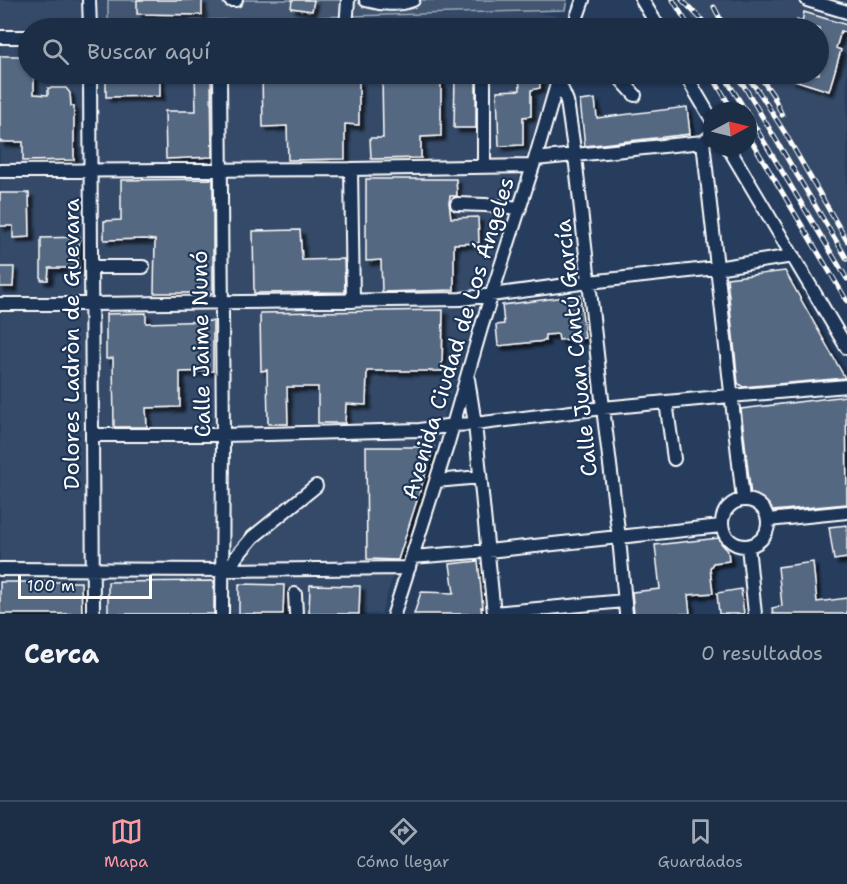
<!DOCTYPE html>
<html lang="es">
<head>
<meta charset="utf-8">
<style>
  :root { --surface:#1c2e46; --page:#293a51; --text:#f1f3f6; --muted:#a0a8b3; --line:#3a4a5f; --accent:#ff9aa2 }
  body { margin:0; font-family:"Shantell Sans",sans-serif; background:var(--page); color:var(--text) }
  .compass { position:absolute; left:703px; top:102px; width:54px; height:54px; border-radius:50%; background:var(--surface); box-shadow:0 2px 4px #0004; rotate:83deg }
  .scale { position:absolute; left:18px; bottom:15px; width:134px; box-sizing:border-box; padding-left:6px; border:3px solid #fff; border-top:0; font-size:16px; line-height:21px; white-space:nowrap; color:#fff; -webkit-text-stroke:4px #1d3557; paint-order:stroke }
  .list { margin:0; padding:0; list-style:none }
  h2 { display:flex; justify-content:space-between; align-items:center; height:78px; margin:0; padding:0 24px; font-size:26px }
  h2 small { font-size:20px; font-weight:400; color:var(--muted) }
  .icon { flex:none; width:33px; height:33px; fill:none; stroke:currentColor; stroke-width:2; stroke-linecap:round; stroke-linejoin:round }
  .map { position:relative; flex:none; width:847px; height:614px; overflow:hidden }
  .search { position:absolute; background:var(--surface); box-shadow:0 2px 4px #0004; left:18px; right:18px; top:18px; height:66px; display:flex; align-items:center; gap:15px; box-sizing:border-box; padding:0 21px; border-radius:33px; color:var(--muted); font-size:22px }
  .sheet { height:186px; background:var(--surface) }
  nav { display:flex; justify-content:space-around; align-items:center; box-sizing:border-box; height:84px; border-top:2px solid var(--line); background:var(--surface); font-size:16px; color:var(--muted) }
  nav a { display:grid; justify-items:center; gap:3px }
  nav .on { color:var(--accent) }
  .map>svg:first-child { display:block }
  .built { fill:#344a68 }
  .green { fill:#425672; stroke:#a0aab8; stroke-width:1.5 }
  .building { fill:#556781; stroke:#fff; stroke-width:1.5; filter:url(#shadow) }
  .lines { fill:none; stroke-linecap:round; stroke-linejoin:round }
  .minor-casing { stroke:#fff; stroke-width:16 }
  .minor { stroke:#1d3557; stroke-width:12 }
  .rail-casing { stroke:#fff; stroke-width:5 }
  .rail { stroke:#1d3557; stroke-width:3; stroke-dasharray:9; stroke-linecap:butt }
  .labels { text-anchor:middle; dominant-baseline:central; stroke-width:4.5; stroke-linejoin:round; paint-order:stroke }
  .street-label { font-size:22px; fill:#fff; stroke:#1d3557 }
</style>
</head>
<body>
<div class="map">
<svg width="847" height="614" viewBox="0 0 847 614">
  <defs>
    <filter id="shadow"><feDropShadow dx="4.5" dy="4.5" stdDeviation="1.5" flood-color="#0009"/></filter>
  </defs>
  <rect width="100%" height="100%" fill="#263d5e"/>
  <filter id="ink" filterUnits="userSpaceOnUse"><feTurbulence type="fractalNoise" baseFrequency=".0167" numOctaves="2"/><feDisplacementMap in="SourceGraphic" scale="12" xChannelSelector="R" yChannelSelector="G"/><feConvolveMatrix kernelMatrix="1 2 1 2 8 2 1 2 1" color-interpolation-filters="sRGB"/></filter>
  <g filter="url(#ink)">
    <!-- built -->
    <path class="built" d="M0,0h108v23l427,-11 34,6 -3,10h-538v46h524l-171,540h-381z
      M681,0h166v275l-121,-201h92v-46h-119z"/>
    <!-- green -->
    <path class="green" d="M108,0h459l-2,10 -457,13z"/>
    <!-- building -->
    <path class="building" d="M137,0h65v15l-65,-1z
      M292,0h22l-2,11 -21,-3z
      M804,12l43,13v8l-6,-2 -5,17 5,2 -12,41 -38,-12 2,-5h26v-46h-25l3,-8 5,2z
      M22,49h6v25h6v20l14,1v-7h18l4,5 1,13h3v54l-51,1v-19h-23v-86h21z
      M106,74h54v22l-54,1z
      M195,74h16l1,83 -46,2 -1,-48h31z
      M262,74h82l1,6h14v45l-14,-1v35l-57,1 -1,-34 -24,1z
      M382,74h59v62l-20,1v21l-50,1 -1,-21h13z
      M455,74h21v54h-22z
      M519,74h21v14l-9,2v26l-8,1v28l-24,1 -2,-55 23,-1z
      M595,99l2,19 90,-11 3,27 -105,12 -5,-45z
      M213,179v114h-59l1,-53 -10,-1 -41,1v-19l17,-1v-40z
      M366,179h90l1,17h-7l-1,7 2,15 27,-1 1,26 -25,1v46l-72,2 -1,-32 -15,1z
      M0,193h29l1,44 -17,1v-12h-13z
      M300,230l2,30 42,-1 1,33 -91,1 -1,-62z
      M80,237l-2,19 1,12h-30l-1,12h-7v-42z
      M0,267h14l-1,20h-13z
      M785,271l60,107 -102,9 -5,-4 -11,-105z
      M580,295l5,43 -26,2 -1,-6 -13,1v6l-47,5 -2,-21 8,-1 -2,-19z
      M443,310l-1,61h-75l-1,34 -20,-1 -1,19h-27v-36h-31l1,37h-20l-1,-54 -6,1 -1,-58z
      M146,313v10l67,-2v50l-33,1v35l-34,1 1,19h-33l-1,-69 -7,1v-45z
      M846,396l1,108 -75,7 -6,-7 -10,-7 -5,-1 -10,-87z
      M366,447h68l-36,113 -31,-1z
      M847,525v33l-13,2 -5,-33z
      M719,538l2,5 7,8 1,10 -16,2 -3,5 3,25 -25,2 2,19h-56l-2,-22 28,-3 -5,-44z
      M478,561l5,47 -2,-1 1,7h-68l7,-22 33,1 -4,-29z
      M813,562l4,40 30,-4v16h-74l-1,-6 10,-2 -4,-39z
      M214,581v33h-106v-32z
      M0,582h81l1,32h-82z
      M239,584l45,1 -1,29h-44z
      M310,585l50,1 -1,28h-50z
      M741,589l3,25h-25l-2,-21z"/>
    <g class="lines">
      <!-- minor casing -->
      <g class="minor-casing">
        <path id="minor" d="M89,0l1,28
          M230,0h6
          M366,0c14,4 33,6 47,0
          M642,0l17,28
          M807,0l40,12
          M346,28l2,-28
          M573,28l10,-28
          M0,37h28
          M90,74l3,540
          M220,74l3,361 -1,179
          M616,74l19,21
          M685,74l27,46
          M558,80l9,21 8,55 28,252 16,130 7,76
          M703,142l40,357
          M728,147l119,201
          M535,159l168,-17 9,-7
          M484,166v-92
          M351,169l2,132
          M0,171l351,-2 182,-3
          M457,204l28,1 35,3
          M92,267h51
          M0,304h92l369,-5 128,-17 127,-14 77,-12
          M468,379l7,45 19,190
          M666,402l8,57
          M92,435h131l197,-5 33,-5 22,-1 128,-16 127,-12 117,-10
          M436,481l44,-4
          M722 523a23 23 0 1 1 46 0a23 23 0 1 1-46 0Z
          M768,520l79,-8
          M748,546l7,68
          M412,557l76,-6 233,-25
          M0,569l229,1 180,-2
          M229,570l7,-13 17,-20 63,-51
          M295,594l1,20
          M494,613l130,-12
          M394,614l53,-168 34,-118 52,-162 27,-92"/>
      </g>
      <!-- minor -->
      <use href="#minor" class="minor"/>
      <!-- rail casing -->
      <g class="rail-casing">
        <path id="rail" d="M673,0l17,28
          M682,0l28,28
          M714,7l11,21
          M711,74l22,37
          M723,74l23,37
          M734,74l10,12 103,173
          M745,74l14,18 26,41 62,108
          M758,74l15,21 9,20
          M748,115l99,164
          M748,135l99,166"/>
      </g>
      <!-- rail -->
      <use href="#rail" class="rail"/>
    </g>
  </g>
  <g class="labels">
    <!-- street labels -->
    <g class="street-label">
      <text transform="translate(458 338) rotate(-73)">Avenida Ciudad de Los Ángeles</text>
      <text transform="translate(71 344) rotate(-90)">Dolores Ladròn de Guevara</text>
      <text transform="translate(201 344) rotate(-91)">Calle Jaime Nunó</text>
      <text transform="translate(576 348) rotate(-96)">Calle Juan Cantú García</text>
    </g>
  </g>
</svg>
<svg class="compass" viewBox="-18 -18 36 36"><path d="M0-13l5 13h-10z" fill="#e53935"/><path d="M0 13l5-13h-10z" fill="#a0a8b3"/></svg>
<div class="scale">100 m</div>
<div class="search"><svg class="icon" aria-label="search" viewBox="0 0 24 24"><circle cx="10" cy="10" r="6"/><path d="M15 15l6 6"/></svg>Buscar aquí</div>
</div>
<section class="sheet">
<h2>Cerca<small>0 resultados</small></h2>
<ul class="list">
</ul>
</section>
<nav>
<a class="on"><svg class="icon" aria-label="map" viewBox="0 0 24 24"><path d="M3 6l6-2 6 2 6-2v14l-6 2-6-2-6 2zM9 4v14M15 6v14"/></svg>Mapa</a>
<a><svg class="icon" aria-label="directions" viewBox="0 0 24 24"><path d="M12 3l9 9-9 9-9-9zM9 14v-3h6M13 9l2 2-2 2"/></svg>Cómo llegar</a>
<a><svg class="icon" aria-label="saved" viewBox="0 0 24 24"><path d="M7 4h10v16l-5-4-5 4z"/></svg>Guardados</a>
</nav>
</body>
</html>
